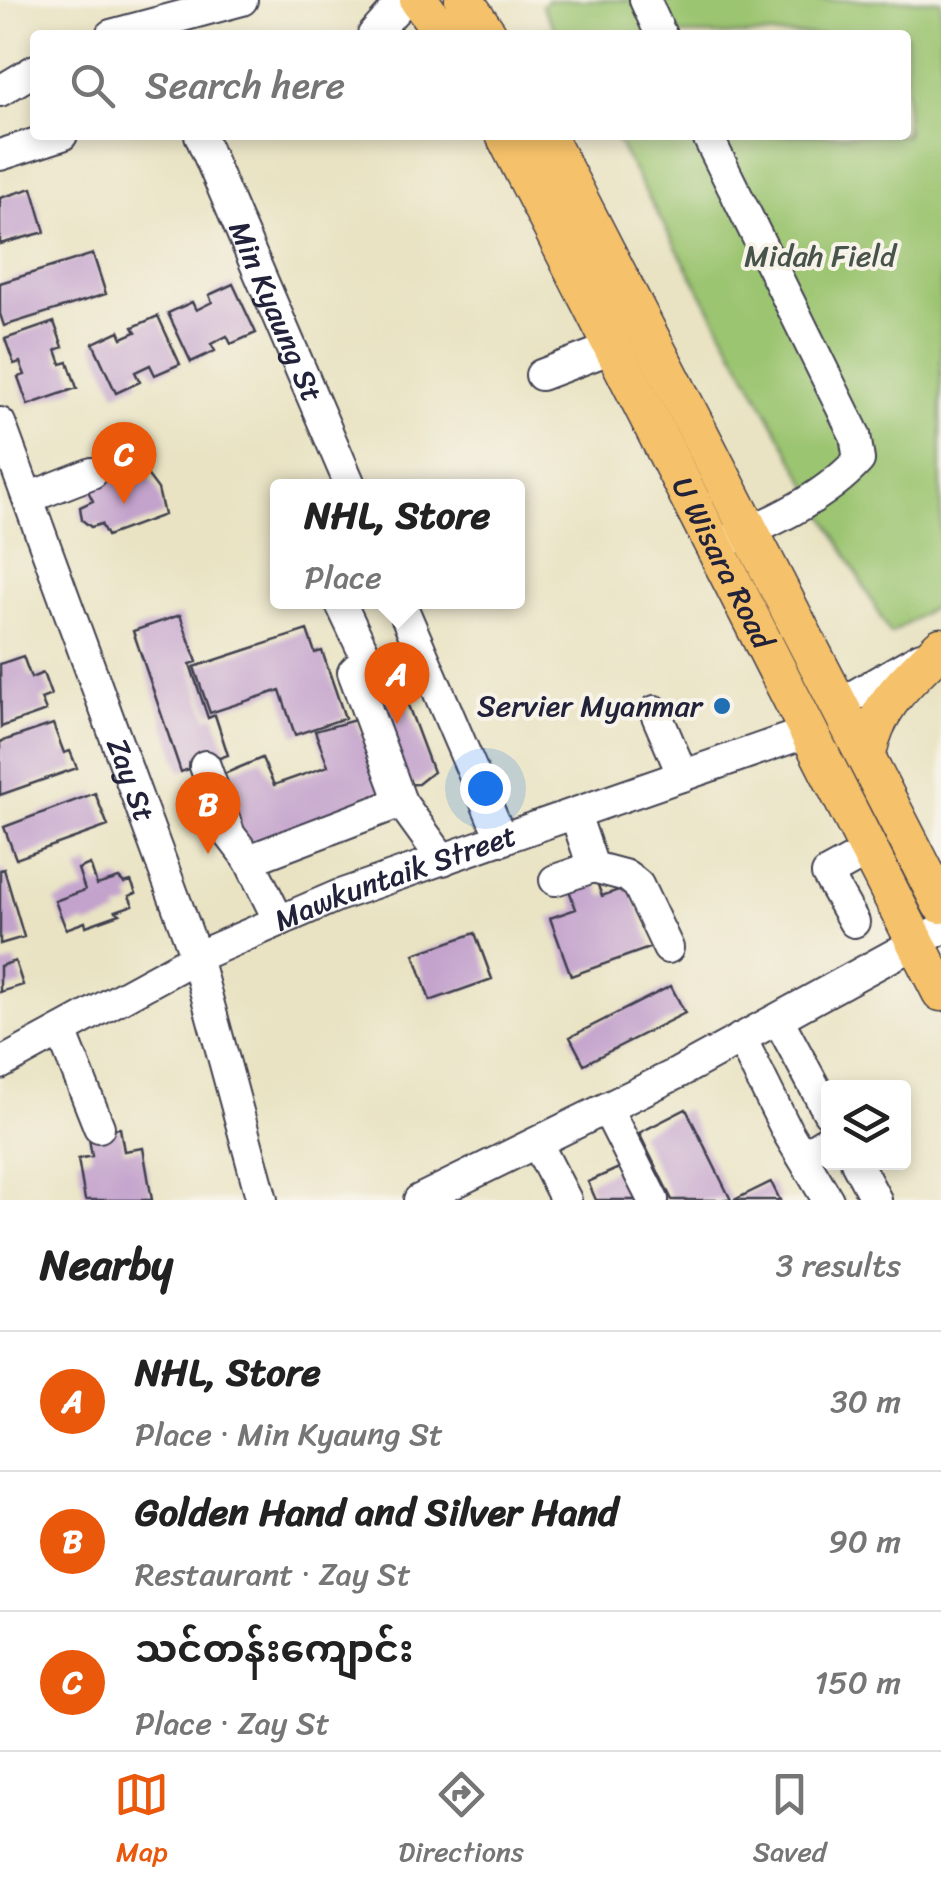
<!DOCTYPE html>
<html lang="en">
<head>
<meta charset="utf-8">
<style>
  :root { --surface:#fff; --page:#f2f2f2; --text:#222; --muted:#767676; --line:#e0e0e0; --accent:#ea580c }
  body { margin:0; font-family:Sriracha,"Noto Sans Myanmar",sans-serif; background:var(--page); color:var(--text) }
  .controls { position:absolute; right:30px; bottom:30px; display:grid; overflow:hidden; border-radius:10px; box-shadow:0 5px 15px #0003 }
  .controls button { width:90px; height:90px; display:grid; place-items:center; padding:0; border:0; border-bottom:2px solid var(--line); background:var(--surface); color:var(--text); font:50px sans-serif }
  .you { position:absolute; left:485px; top:788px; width:35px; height:35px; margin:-25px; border:8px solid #fff; border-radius:50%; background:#1a73e8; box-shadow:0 0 0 15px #1a73e833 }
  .badge { display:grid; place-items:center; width:65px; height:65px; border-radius:50%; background:var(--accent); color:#fff; font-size:32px; font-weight:700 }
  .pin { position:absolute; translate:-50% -82px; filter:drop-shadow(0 2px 5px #0008) }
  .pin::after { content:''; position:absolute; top:52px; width:35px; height:30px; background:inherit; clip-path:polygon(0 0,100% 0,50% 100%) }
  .popup { position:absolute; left:270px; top:479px; width:255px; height:130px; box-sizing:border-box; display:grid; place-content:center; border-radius:10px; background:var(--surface); filter:drop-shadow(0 2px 8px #0005); font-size:32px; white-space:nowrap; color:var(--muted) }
  .popup b { font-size:38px; color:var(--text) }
  .popup::after { content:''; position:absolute; left:50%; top:100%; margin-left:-20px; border:20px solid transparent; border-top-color:var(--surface) }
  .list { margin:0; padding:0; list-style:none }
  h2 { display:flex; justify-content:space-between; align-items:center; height:130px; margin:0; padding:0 40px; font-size:42px }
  h2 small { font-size:32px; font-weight:400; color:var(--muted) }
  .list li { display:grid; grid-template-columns:65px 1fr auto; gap:30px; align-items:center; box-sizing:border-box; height:140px; padding:0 40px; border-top:2px solid var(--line) }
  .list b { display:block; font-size:38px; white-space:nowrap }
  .list p { margin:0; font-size:32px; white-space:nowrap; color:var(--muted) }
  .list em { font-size:32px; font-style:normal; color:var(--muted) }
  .icon { flex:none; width:55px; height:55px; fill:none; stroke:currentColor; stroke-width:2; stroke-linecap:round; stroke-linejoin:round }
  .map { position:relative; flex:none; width:941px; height:1200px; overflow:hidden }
  .search { position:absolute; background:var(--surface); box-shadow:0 5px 15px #0003; left:30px; right:30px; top:30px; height:110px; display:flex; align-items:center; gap:25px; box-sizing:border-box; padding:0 35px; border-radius:10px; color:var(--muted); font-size:38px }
  .sheet { height:550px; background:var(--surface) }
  nav { display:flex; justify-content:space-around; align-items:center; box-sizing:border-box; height:140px; border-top:2px solid var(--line); background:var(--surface); font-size:28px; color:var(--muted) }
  nav a { display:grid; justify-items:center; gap:5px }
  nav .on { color:var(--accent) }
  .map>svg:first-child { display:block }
  .green { fill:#9cc571; stroke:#5f7456; stroke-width:2.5 }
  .building { fill:#c3a2cc }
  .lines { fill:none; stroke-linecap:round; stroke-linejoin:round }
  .minor-casing { stroke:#403f4f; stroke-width:34 }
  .major-casing { stroke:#403f4f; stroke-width:41 }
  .minor { stroke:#fff; stroke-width:30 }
  .major { stroke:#f5c16b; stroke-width:38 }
  .poi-dot { fill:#1f6fb2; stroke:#f7f3e8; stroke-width:4 }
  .labels { text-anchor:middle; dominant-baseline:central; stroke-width:8; stroke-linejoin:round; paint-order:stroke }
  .park-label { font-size:30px; fill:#47534b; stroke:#f7f3e8 }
  .street-label { font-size:30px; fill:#22223b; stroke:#f7f3e8 }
  .poi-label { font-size:30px; fill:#22223b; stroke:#f7f3e8; text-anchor:end }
</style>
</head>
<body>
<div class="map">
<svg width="941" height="1200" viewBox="0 0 941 1200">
  <rect width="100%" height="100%" fill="#f7f3e8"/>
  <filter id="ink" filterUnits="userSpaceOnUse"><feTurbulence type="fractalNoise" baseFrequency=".01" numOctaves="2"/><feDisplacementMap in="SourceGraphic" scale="20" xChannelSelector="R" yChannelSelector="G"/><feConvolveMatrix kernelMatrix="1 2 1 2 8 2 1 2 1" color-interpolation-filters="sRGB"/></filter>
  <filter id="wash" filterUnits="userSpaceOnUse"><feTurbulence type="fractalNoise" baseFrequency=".0048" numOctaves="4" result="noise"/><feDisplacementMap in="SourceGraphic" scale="40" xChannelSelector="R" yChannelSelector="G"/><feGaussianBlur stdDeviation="2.25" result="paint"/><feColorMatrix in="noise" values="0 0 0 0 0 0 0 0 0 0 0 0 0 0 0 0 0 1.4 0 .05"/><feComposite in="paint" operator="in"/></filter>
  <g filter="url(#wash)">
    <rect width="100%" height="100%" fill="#e9e3c3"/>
    <!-- green -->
    <path class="green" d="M547,0h394v602l-51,32 -276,-499h292v-100h-348l-16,-29z"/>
    <g id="blocks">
      <!-- building -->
      <path class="building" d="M32,188l13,44 -45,12v-46z
        M93,254l13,40 -102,32 -4,-12v-31z
        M233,284l23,49 -25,11 -4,-8 -16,8 4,7 -24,11 -23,-49 24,-11 4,8 16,-8 -3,-7z
        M158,316l22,48 -25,11 -5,-10 -15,7 5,10 -24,11 -23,-50 26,-12 3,7 14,-6 -3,-5z
        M54,322l9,25 -7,3 5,14 7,-2 9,26 -49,17 -10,-28 7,-2 -5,-13 -6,2 -9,-25z
        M117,467l26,2 15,20 6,26 -57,21 -6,-12 -10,3 -9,-7 -2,-13 13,-6 -8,-16z
        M180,615l17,47 -7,2 18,54 7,-3 13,40 -47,17 -48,-141z
        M307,630l8,23 7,-2 23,67 -50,17 -15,-45 -70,23 -16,-46z
        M23,656l8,22 12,-5 8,22 -10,4 5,12 -45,16 -1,-63z
        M393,665l40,107 -15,12 -17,1 -41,-108z
        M355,720l32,71 -141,55 -27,-70 43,-18 12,27 54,-19 -13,-35z
        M53,724l11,29 6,-2 7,17 -77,27v-53z
        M95,793l13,33 -92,33 -12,-32z
        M90,864l7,21 22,-7 5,5 7,-2 5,12 -7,3 4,9 -17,6 4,3 -34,12 -1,-4 -19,7 -11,-28 30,-11 -7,-21z
        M4,869l20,68 -24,7v-74z
        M596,880l6,16 28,-10 22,61 -81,29 -21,-58 26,-9 -7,-19z
        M475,933l17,46 -62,22 -16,-47z
        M15,961l8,24 -23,7v-26z
        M671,986l14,27 -101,51 -14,-27z
        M686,1109l45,91h-59l-33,-67z
        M120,1128l4,23 19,-3 9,52h-67l-7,-41 14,-3 -4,-23z
        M630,1163l17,37h-51l-8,-18z
        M771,1182l9,18h-46z"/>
    </g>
  </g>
  <g filter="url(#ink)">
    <use href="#blocks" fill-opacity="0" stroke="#403f4f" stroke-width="2.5"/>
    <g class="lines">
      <!-- minor casing -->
      <g class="minor-casing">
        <g id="minor">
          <path d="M645,0l16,35"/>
          <path d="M111,35l131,-35"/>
          <path d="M373,35l31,-35"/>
          <path d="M0,91l35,-21"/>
          <path id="s1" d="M200,135l151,352"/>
          <path d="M707,135l148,300 4,25c-38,41 -94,66 -146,86"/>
          <path d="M0,155l62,-20"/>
          <path d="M541,375l71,-27"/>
          <path id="s2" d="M0,423l196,534 66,243"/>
          <path d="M28,498l64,-25"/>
          <path d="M400,602l102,238"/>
          <path d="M841,703l80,-46"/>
          <path d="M655,711l28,65"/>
          <path d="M205,766l25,69 19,25 152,-58 -48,-130 14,-13 -27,-57"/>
          <path d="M401,802l42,58"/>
          <path d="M575,814l18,53 34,9 11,9 30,63"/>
          <path d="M249,860l30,61"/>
          <path d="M555,880l38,-13"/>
          <path d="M854,922l-27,-48 42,-23"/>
          <path d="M778,1019l50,93"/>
          <path d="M61,1031l38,96"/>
          <path d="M741,1038l47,95 40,67"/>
          <path id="s3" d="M0,1064l196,-107 141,-61 471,-164"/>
          <path d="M607,1109l46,91"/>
          <path d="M537,1143l29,57"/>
          <path d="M802,1156l26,-16"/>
          <path d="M856,1162l20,38"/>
          <path d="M419,1200l259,-127 263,-144"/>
        </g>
      </g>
      <!-- major casing -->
      <g class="major-casing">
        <g id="major">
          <path d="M419,0l25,35"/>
          <path d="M464,0l24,35"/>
          <path id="s4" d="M505,135l436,857"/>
          <path d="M546,135l395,769"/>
          <path d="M867,754c9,-49 40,-73 74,-107"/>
        </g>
      </g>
      <!-- minor -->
      <use href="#minor" class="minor"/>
      <!-- major -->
      <use href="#major" class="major"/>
    </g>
  </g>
  <!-- markers -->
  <circle class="poi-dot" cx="722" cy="706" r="10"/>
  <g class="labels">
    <!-- park labels -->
    <g class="park-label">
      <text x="820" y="256">Midah Field</text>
    </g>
    <!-- street labels -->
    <g class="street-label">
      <text stroke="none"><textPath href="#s1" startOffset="192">Min Kyaung St</textPath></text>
      <text stroke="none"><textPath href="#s4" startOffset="480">U Wisara Road</textPath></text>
      <text stroke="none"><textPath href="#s2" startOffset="380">Zay St</textPath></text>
      <text stroke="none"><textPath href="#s3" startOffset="438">Mawkuntaik Street</textPath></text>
    </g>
    <!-- poi labels -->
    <g class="poi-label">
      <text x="702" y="706">Servier Myanmar</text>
    </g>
  </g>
</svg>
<div class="controls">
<button><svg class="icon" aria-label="layers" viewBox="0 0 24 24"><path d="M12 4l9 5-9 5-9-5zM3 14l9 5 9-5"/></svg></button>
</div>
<div class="you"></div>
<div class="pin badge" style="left:397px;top:724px">A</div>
<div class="popup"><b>NHL, Store</b>Place</div>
<div class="pin badge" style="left:208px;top:854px">B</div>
<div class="pin badge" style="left:124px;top:504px">C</div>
<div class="search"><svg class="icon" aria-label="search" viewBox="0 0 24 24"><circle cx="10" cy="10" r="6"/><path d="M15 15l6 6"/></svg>Search here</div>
</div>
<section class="sheet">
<h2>Nearby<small>3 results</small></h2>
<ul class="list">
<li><span class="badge">A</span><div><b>NHL, Store</b><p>Place · Min Kyaung St</p></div><em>30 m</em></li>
<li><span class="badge">B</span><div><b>Golden Hand and Silver Hand</b><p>Restaurant · Zay St</p></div><em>90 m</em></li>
<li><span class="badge">C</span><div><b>သင်တန်းကျောင်း</b><p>Place · Zay St</p></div><em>150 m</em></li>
</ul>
</section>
<nav>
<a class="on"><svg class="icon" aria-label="map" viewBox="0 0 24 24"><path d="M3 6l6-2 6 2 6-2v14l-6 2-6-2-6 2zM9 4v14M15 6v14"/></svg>Map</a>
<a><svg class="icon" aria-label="directions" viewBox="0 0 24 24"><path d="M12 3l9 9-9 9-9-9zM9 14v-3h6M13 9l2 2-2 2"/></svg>Directions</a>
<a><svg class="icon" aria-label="saved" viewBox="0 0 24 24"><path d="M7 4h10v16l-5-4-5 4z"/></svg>Saved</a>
</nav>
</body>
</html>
